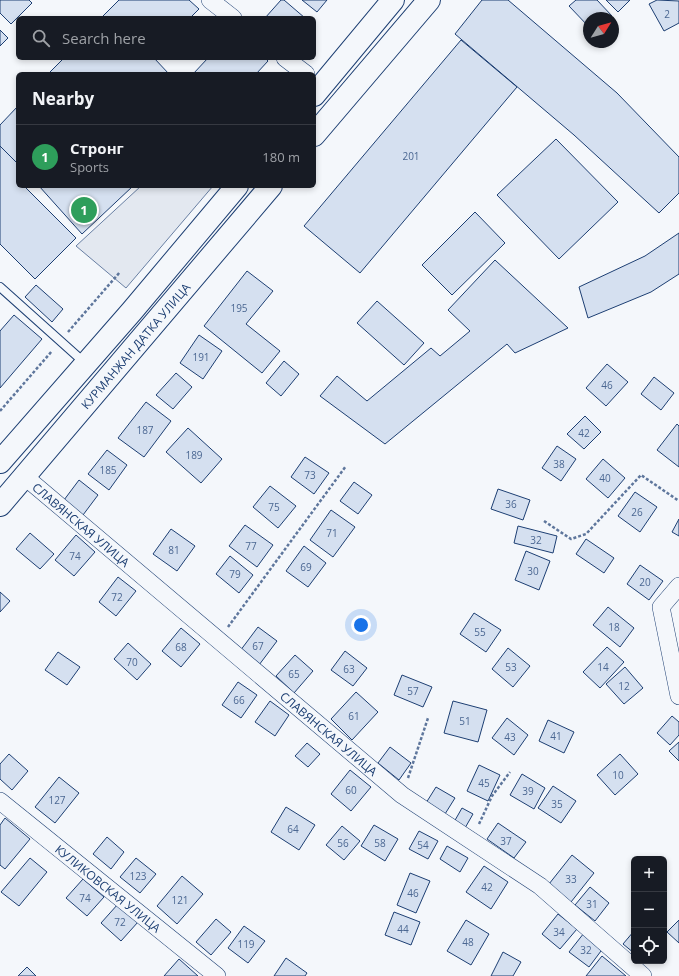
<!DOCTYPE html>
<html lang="en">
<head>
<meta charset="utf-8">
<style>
  :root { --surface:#171b24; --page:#20242c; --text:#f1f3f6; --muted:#9ea1a6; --line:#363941; --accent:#7c3aed }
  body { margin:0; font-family:"Open Sans",sans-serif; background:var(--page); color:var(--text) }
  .controls { position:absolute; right:12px; bottom:12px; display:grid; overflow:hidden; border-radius:6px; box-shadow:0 2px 6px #0003 }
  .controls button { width:36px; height:36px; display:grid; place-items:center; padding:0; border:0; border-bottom:1px solid var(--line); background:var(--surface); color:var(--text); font:20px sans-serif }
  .compass { position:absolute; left:583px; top:12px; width:36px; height:36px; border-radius:50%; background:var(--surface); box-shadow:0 2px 6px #0003; rotate:53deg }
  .you { position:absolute; left:361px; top:625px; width:14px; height:14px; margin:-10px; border:3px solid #fff; border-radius:50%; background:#1a73e8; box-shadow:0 0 0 6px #1a73e833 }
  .badge { display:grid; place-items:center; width:26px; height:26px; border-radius:50%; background:var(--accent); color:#fff; font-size:13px; font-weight:700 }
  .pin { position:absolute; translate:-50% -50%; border:2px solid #fff; box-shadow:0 1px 4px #0006 }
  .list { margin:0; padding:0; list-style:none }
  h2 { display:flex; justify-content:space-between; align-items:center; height:52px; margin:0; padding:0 16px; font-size:17px }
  h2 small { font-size:13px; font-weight:400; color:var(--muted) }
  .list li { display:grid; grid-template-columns:26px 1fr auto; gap:12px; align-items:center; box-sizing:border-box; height:64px; padding:0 16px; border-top:1px solid var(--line) }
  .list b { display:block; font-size:15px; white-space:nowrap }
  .list p { margin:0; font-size:13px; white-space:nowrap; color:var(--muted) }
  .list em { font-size:13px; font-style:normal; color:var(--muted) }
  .icon { flex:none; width:22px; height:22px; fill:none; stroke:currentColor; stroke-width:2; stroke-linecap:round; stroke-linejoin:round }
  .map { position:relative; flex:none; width:679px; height:976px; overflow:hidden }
  .search { position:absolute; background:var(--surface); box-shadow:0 2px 6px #0003; left:16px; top:16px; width:300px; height:44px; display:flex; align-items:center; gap:10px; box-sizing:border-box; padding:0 14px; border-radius:6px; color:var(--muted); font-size:15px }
  .panel { position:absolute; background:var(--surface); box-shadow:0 2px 6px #0003; left:16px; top:72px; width:300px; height:116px; border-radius:6px }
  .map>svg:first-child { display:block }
  .parking { fill:#e3e8f0; stroke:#687fa3 }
  .building { fill:#d5e0f0; stroke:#1d3f73 }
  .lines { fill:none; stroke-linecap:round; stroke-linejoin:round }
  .lane-casing { stroke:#1d3f73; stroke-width:10 }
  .street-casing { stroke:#1d3f73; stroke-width:18 }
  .primary-casing { stroke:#1d3f73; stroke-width:24 }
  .path { stroke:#5e769c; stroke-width:2.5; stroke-dasharray:3 2; stroke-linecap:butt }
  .lane { stroke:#f4f7fb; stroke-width:8 }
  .street { stroke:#f4f7fb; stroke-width:17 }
  .primary { stroke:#f4f7fb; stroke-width:22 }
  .labels { text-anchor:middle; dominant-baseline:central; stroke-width:3; stroke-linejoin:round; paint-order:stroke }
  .number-label { font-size:10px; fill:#4b6792 }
  .street-label { font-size:12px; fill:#1d3f73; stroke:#f4f7fb }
</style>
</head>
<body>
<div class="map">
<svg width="679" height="976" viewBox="0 0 679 976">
  <rect width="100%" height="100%" fill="#f4f7fb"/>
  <!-- parking -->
  <path class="parking" d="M141,186h72l-87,102 -50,-42z"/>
  <!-- building -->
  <path class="building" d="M0,0h29l3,3 -21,21 -11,-11z
    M119,0h70l10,9 -9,9h-89z
    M281,0h3l21,18h-40z
    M302,0h25l-10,12z
    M482,0h26l109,93 62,64v36l-20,20 -85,-78 -119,-101z
    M576,0h21l15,16 -2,2h-21v9l-20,-21z
    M606,0h24l-12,12z
    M657,0l22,1v22l-15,8 -15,-27z
    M0,30l8,8 -8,8z
    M461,40l56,47 -157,186 -56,-47z
    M64,58h90l15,16h-121z
    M208,58h57l3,3 -12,13h-63z
    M18,106v58l-18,-18v-21z
    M556,139l62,63 -59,57 -62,-64z
    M0,146l18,18v22h6l52,52 -41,41 -35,-35z
    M39,186h94l-51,48z
    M475,212l30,31 -53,52 -30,-30z
    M679,233v41l-28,18 -63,26 -9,-31 66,-31z
    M495,260l73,68 -53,25 -8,-9 -122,100 -65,-48 17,-20 30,25 64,-53 9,8 30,-25 -22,-21z
    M247,271l26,20 -27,33 34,27 -18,22 -58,-47z
    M36,285l27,24 -11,13 -27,-25z
    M377,301l47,42 -20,22 -47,-42z
    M14,315l28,24 -42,49v-57z
    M199,335l23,16 -19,28 -23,-16z
    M284,361l15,13 -18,22 -15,-13z
    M607,364l21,18 -22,24 -20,-18z
    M176,373l16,14 -19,22 -17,-14z
    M654,377l20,16 -13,17 -20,-16z
    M146,402l25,19 -27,36 -26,-19z
    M585,416l16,16 -17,17 -17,-15z
    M677,424l2,2v41l-22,-17z
    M188,428l34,31 -21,24 -35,-31z
    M557,446l19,13 -15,22 -19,-13z
    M107,450l20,15 -18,25 -21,-16z
    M305,457l24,16 -15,21 -23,-17z
    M603,459l22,19 -17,20 -22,-19z
    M79,480l19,15 -15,20 -19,-15z
    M354,482l18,13 -14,19 -18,-13z
    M270,486l26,20 -18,22 -25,-21z
    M498,489l32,11 -7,20 -32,-11z
    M635,492l22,15 -17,25 -22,-16z
    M331,510l24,17 -22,30 -23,-17z
    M679,519v17l-7,-4z
    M245,525l28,20 -16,22 -28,-21z
    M518,526l39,10 -4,17 -39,-10z
    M171,529l24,17 -18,25 -24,-17z
    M30,533l24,21 -14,15 -24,-20z
    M76,535l19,17 -21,24 -19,-16z
    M586,539l28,19 -10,15 -28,-19z
    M304,546l22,17 -18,24 -22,-16z
    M526,551l24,10 -11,29 -24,-10z
    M230,556l23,19 -14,18 -23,-19z
    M640,565l23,16 -14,19 -22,-16z
    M118,577l18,14 -20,25 -17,-14z
    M0,592l10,9 -10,11z
    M608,607l26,21 -14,19 -27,-22z
    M474,613l27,17 -15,22 -26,-18z
    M258,627l19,14 -18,24 -19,-14z
    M181,628l19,16 -19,23 -19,-16z
    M128,643l23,21 -14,16 -23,-21z
    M607,647l17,15 -24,26 -17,-16z
    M508,648l22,18 -17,21 -21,-18z
    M345,651l22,17 -14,18 -22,-16z
    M58,652l22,15 -13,18 -22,-15z
    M295,655l18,16 -19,22 -18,-17z
    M625,667l18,21 -19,16 -18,-20z
    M402,675l30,12 -9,20 -29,-12z
    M238,682l19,13 -16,23 -19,-13z
    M356,692l22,20 -26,28 -21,-21z
    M270,701l19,14 -14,21 -20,-14z
    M453,701l34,9 -9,32 -34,-9z
    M672,716l7,6v13l-9,10 -13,-12z
    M507,718l21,17 -14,20 -22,-17z
    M548,720l26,12 -10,21 -25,-12z
    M679,742v19l-10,-10z
    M307,743l13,11 -12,13 -13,-11z
    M390,747l21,16 -12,17 -21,-17z
    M9,754l19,17 -16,19 -12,-11v-15z
    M620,754l18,20 -23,21 -18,-20z
    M479,765l21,10 -12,26 -21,-10z
    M350,770l21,17 -20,24 -20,-17z
    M522,774l23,14 -11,21 -24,-14z
    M59,777l20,16 -24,30 -20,-16z
    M553,786l23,15 -15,22 -23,-15z
    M436,787l19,11 -10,16 -19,-11z
    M286,807l29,18 -16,25 -28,-18z
    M462,808l11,6 -8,14 -11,-6z
    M5,818l25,21 -25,30 -5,-4v-40z
    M498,823l28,19 -12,16 -27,-19z
    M374,825l24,14 -13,22 -24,-15z
    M342,826l18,15 -16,19 -18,-15z
    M419,831l19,10 -10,18 -19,-10z
    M107,837l17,15 -13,17 -18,-15z
    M447,846l21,12 -8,14 -20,-13z
    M572,855l22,18 -23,29 -22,-18z
    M30,858l17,14 -28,34 -18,-14z
    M136,858l20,16 -16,19 -20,-16z
    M484,866l24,16 -17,27 -25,-17z
    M410,873l20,8 -14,32 -19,-8z
    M182,876l21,18 -26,30 -20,-18z
    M83,879l21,18 -17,19 -21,-18z
    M590,887l19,16 -14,18 -20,-16z
    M118,904l20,18 -17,19 -20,-18z
    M394,912l26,10 -9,23 -26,-10z
    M558,914l19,15 -17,20 -18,-15z
    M216,919l15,13 -20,23 -15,-13z
    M466,920l23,14 -18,31 -24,-14z
    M679,920v23l-12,-11z
    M244,926l21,15 -17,22 -20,-15z
    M634,931v22l-11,-9z
    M584,933l20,14 -15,20 -20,-15z
    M503,952l18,10 -8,14h-22z
    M602,956l24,20h-40z
    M286,958l21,15 -2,3h-31z
    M179,959l19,17h-34z
    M27,967l9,9h-18z"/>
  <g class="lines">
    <!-- lane casing -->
    <g class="lane-casing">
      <path id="lane" d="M0,287l86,77"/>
    </g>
    <!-- street casing -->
    <g class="street-casing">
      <g id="street">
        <path d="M210,0l23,18"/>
        <path d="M285,58l21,16"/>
        <path id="s1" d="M24,476l378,319 138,91 103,90"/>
        <path d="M679,586l-18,21 18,89"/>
        <path id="s2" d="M0,801l217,175"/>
      </g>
    </g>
    <!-- primary casing -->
    <g class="primary-casing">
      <g id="primary">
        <path d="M314,95l79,-95"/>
        <path d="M314,135l115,-135"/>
        <path d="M0,462l132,-151 105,-125"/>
        <path id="s3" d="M0,505l271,-319"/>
      </g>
    </g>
    <!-- path -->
    <path class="path" d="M68,332l52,-60
      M0,411l52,-60
      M544,521l27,18 15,-5 55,-59 38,26
      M228,627l118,-161
      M408,778l20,-60
      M479,824l13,-28 18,-24"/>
    <!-- lane -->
    <use href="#lane" class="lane"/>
    <!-- street -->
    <use href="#street" class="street"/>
    <!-- primary -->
    <use href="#primary" class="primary"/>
  </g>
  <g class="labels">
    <!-- number labels -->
    <g class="number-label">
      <text x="667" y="14">2</text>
      <text x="411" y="156">201</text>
      <text x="239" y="308">195</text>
      <text x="201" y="357">191</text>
      <text x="607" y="385">46</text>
      <text x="145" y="430">187</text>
      <text x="584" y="433">42</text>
      <text x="194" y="455">189</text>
      <text x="559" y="464">38</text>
      <text x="108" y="470">185</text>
      <text x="310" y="475">73</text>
      <text x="605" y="478">40</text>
      <text x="511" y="504">36</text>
      <text x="274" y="507">75</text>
      <text x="637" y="512">26</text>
      <text x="332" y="533">71</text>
      <text x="536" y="540">32</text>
      <text x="251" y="546">77</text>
      <text x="174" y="550">81</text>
      <text x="75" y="556">74</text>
      <text x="306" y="567">69</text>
      <text x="533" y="571">30</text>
      <text x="235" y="574">79</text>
      <text x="645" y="582">20</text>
      <text x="117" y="597">72</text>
      <text x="614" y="627">18</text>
      <text x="480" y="632">55</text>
      <text x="258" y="646">67</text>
      <text x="181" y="647">68</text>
      <text x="132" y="662">70</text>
      <text x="511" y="667">53</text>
      <text x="603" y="667">14</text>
      <text x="349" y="669">63</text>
      <text x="294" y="674">65</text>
      <text x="624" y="686">12</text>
      <text x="413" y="691">57</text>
      <text x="239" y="700">66</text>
      <text x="354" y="716">61</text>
      <text x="465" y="721">51</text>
      <text x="556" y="736">41</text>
      <text x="510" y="737">43</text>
      <text x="618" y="775">10</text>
      <text x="484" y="783">45</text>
      <text x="351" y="790">60</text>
      <text x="528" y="791">39</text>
      <text x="57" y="800">127</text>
      <text x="557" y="804">35</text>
      <text x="293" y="829">64</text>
      <text x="506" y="841">37</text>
      <text x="343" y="843">56</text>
      <text x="380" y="843">58</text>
      <text x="423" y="845">54</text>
      <text x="138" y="876">123</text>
      <text x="571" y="879">33</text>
      <text x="487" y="887">42</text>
      <text x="413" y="893">46</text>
      <text x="85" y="898">74</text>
      <text x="180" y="900">121</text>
      <text x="592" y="904">31</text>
      <text x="120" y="922">72</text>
      <text x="403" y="929">44</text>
      <text x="559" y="932">34</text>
      <text x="468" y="942">48</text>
      <text x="246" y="944">119</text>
      <text x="586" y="950">32</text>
    </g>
    <!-- street labels -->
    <g class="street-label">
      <text stroke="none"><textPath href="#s3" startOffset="209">КУРМАНЖАН ДАТКА УЛИЦА</textPath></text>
      <text stroke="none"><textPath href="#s1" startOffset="75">СЛАВЯНСКАЯ УЛИЦА</textPath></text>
      <text stroke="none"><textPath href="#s1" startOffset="399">СЛАВЯНСКАЯ УЛИЦА</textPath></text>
      <text stroke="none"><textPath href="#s2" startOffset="139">КУЛИКОВСКАЯ УЛИЦА</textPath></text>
    </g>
  </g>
</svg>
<div class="controls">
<button>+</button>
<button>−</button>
<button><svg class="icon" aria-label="locate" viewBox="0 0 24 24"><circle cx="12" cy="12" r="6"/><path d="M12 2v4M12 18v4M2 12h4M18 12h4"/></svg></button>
</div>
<svg class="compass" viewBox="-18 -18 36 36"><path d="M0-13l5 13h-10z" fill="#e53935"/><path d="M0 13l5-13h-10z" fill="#9ea1a6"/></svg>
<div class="you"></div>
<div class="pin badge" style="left:84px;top:210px;background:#2e9e5b">1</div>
<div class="search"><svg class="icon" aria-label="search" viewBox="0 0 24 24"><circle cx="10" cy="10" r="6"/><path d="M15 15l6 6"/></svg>Search here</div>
<section class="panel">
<h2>Nearby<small></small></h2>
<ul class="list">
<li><span class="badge" style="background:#2e9e5b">1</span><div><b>Стронг</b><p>Sports</p></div><em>180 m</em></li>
</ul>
</section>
</div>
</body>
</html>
